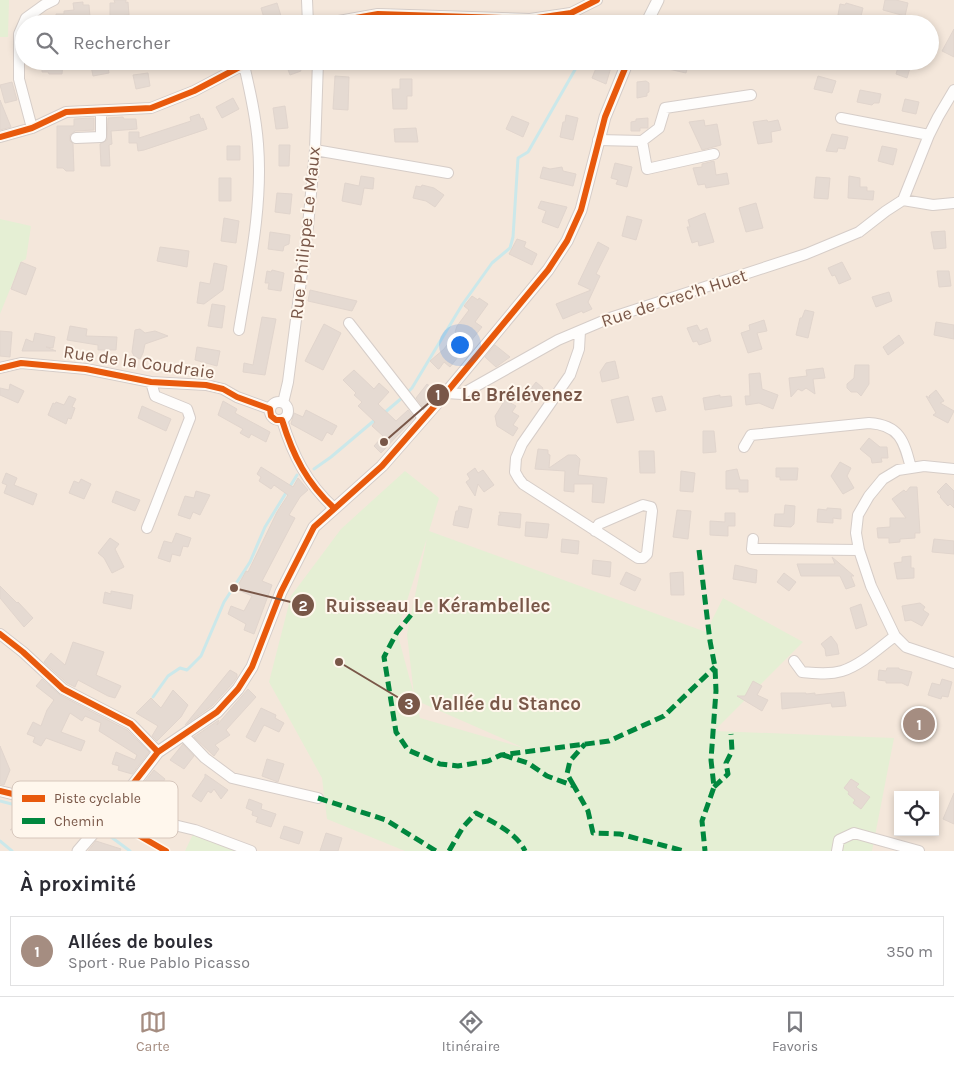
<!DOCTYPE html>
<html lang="fr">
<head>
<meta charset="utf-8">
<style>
  :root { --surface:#fff; --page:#f7f7f7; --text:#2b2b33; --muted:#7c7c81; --line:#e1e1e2; --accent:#a58d81 }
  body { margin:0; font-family:Karla,sans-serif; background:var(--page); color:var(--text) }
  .controls { position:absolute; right:15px; bottom:15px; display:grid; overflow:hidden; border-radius:0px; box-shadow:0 2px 8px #0003 }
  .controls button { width:45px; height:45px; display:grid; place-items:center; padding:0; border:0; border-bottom:1px solid var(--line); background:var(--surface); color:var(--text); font:25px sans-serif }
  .you { position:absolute; left:459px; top:344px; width:18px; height:18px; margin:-12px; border:4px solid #fff; border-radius:50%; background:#1a73e8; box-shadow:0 0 0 8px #1a73e833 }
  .badge { display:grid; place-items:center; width:32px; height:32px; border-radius:50%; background:var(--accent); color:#fff; font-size:16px; font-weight:700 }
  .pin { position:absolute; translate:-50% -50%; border:2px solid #fff; box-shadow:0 1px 5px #0006 }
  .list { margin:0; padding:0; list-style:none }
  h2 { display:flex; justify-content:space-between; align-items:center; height:65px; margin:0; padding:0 20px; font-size:21px }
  h2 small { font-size:16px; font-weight:400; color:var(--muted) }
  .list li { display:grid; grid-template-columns:32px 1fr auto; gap:15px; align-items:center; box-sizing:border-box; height:70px; margin:0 10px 10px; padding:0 10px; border:1px solid var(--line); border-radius:0px }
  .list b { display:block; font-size:19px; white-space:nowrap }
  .list p { margin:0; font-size:16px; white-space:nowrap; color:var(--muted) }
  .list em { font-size:16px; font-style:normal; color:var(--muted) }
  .icon { flex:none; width:28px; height:28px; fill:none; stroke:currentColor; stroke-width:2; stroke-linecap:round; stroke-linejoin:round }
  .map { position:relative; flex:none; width:954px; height:851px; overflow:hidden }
  .search { position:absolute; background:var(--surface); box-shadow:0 2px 8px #0003; left:15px; right:15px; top:15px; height:55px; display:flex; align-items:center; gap:12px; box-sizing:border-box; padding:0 18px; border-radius:28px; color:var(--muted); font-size:19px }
  .sheet { height:145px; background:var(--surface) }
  nav { display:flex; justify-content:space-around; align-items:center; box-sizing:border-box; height:70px; border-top:1px solid var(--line); background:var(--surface); font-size:14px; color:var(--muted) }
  nav a { display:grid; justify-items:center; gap:2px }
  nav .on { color:var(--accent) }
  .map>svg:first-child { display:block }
  .residential { fill:#f4e7db; fill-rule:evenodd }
  .green { fill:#e5efd4; fill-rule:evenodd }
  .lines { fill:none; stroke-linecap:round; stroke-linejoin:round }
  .stream { stroke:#cbe8ea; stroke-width:3 }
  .building { fill:#e5dad2; stroke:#e1d5cd }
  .minor-casing { stroke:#d6cdc8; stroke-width:12 }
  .tertiary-casing { stroke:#d6cdc8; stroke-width:13 }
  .minor { stroke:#fefdfc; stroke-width:10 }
  .tertiary { stroke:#fefdfc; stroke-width:11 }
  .quiet { stroke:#00873e; stroke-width:5; stroke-dasharray:10 5; stroke-linecap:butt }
  .cycleway-casing { stroke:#fff7ed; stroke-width:9 }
  .cycleway { stroke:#e8590c; stroke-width:6 }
  .labels { text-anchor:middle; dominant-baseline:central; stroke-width:4; stroke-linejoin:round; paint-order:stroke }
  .street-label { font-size:18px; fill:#795748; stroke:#fff7ed }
  .key { fill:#fff7ed; stroke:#d7c7bc; stroke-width:1 }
  .key-label { font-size:14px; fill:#795748 }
  .leader { fill:none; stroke:#795748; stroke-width:2 }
  .callout-dot { fill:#795748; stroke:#fff7ed; stroke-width:2 }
  .mark-label { font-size:15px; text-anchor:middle; font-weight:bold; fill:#fff }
  .callout-label { font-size:19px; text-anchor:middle; font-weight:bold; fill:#795748; stroke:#fff7ed; stroke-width:4; stroke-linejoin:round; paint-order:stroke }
</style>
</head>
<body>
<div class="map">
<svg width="954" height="851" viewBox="0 0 954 851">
  <rect width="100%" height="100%" fill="#f8f2eb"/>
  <!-- residential -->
  <path class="residential" d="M0,0h954v851h-954zM24,24h906v37h-906zM898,795h37v37h-37z"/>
  <!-- green -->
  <path class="green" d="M0,0h9l-1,37h-8z
    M0,219l31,7 -5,33 -5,3 -21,52z
    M405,471l34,27 -10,33 277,101 17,-34 80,44 -89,89 180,7 -22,113h-467l-78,-32 -5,-41 -53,-96 22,-86 50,-67zM427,538l-20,96 7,61 -17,-63zM415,700l109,48 -104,-30z
    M906,716l28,2 -1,14 -28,-3z
    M195,830l56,21h-66z"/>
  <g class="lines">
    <!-- stream -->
    <path class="stream" d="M594,24l2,-7
      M407,393l5,-5 50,-83 30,-42 18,-15 3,-11 5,-79 10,-6 52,-91
      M383,414l20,-17
      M314,469l17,-12 45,-38
      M153,697l15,-21 12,-8 7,2 14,-14 23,-54 26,-40 15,-35 32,-52
      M0,801l92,24
      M103,831l27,20
      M0,841l12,10"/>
  </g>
  <!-- building -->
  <path class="building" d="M114,0h12v3l2,-1 1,13 -19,2v-14h5z
    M885,0h11l12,3 -3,13 -22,-6z
    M83,2v3h6l1,12 -5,1v3l-3,1v2h-25l-1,-10h8v-3l10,-1 -1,-7z
    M277,3l4,13 -16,5 -4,-13z
    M846,3l17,5 -3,12 -22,-5 2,-11 5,1z
    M954,29v28l-12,-6z
    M42,61h21l-1,13h-13l-1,-2h-6z
    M90,61h17l2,12 -16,3z
    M285,61h12l4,10 -11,4z
    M599,61h6l7,3 -6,20 -14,-6z
    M652,61h37l-3,12 -35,-8z
    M900,61h12l-5,17 -11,-4z
    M148,73l2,13 -14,3 -3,-14z
    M335,76l14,1 -1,33 -15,-1z
    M818,76l18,5 -4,12 -18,-4z
    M400,79h12v17h-5v13h-14l-1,-20h8z
    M646,81l3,2v9l-2,1v3l-10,2v-16z
    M12,82l5,18 -12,3 -5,-18z
    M860,90l21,4 -2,9h-5l-2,2 -15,-3z
    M233,98l6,11 -17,9 -6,-11z
    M905,99l14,3 -3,12 -14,-3z
    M0,100l11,27 -11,3z
    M285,106l3,22 -12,1 -3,-21z
    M199,114l2,5 2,-1 4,11 -63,21 -6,1 -1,-8h-8v-11h10v6l52,-17 -1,-4z
    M566,115l12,3 -5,22 -13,-3 3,-15h2z
    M512,116l17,7 -6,14 -17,-8z
    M123,117l1,2h12l1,10 -26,2 1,13 -3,1 1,21h-9l-1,-22 7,-4 1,-22z
    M91,118h3v12l-19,1 -5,4v6l3,3 1,27h-8l-3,-3h-6v-42h17v-7z
    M648,118v10h-8v3h-9v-9l5,-1v-2z
    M704,120l1,6 12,-2 4,21 -19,5 -13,-28z
    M767,120l1,2 10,-2 3,10 -10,2 1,10 -14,2 -5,-22z
    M416,128l2,14h-23l-1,-13z
    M832,134l16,3 -3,12 -7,-1 -1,4 -11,-1z
    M279,145h11l-1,21h-10z
    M227,146h13v14h-13z
    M882,146l15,3 -4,16 -15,-4z
    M714,161l2,14 11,-2 2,11 -23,4 -1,-4 -7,1 -5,-17 9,-1v-3z
    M615,163l17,4 -5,20 -11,-3 2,-4 -7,-2z
    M543,167l7,2 12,-2 1,4 13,3 -3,12 -33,-8z
    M361,176l13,2 -1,11 -9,-1 -3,17 -19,-4 3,-18 14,3z
    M849,176l11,2v9h7v4h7l-1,9 -25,-2z
    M816,177l14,1 -2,21 -14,-1z
    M219,178h12v23h-12z
    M422,185l12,3 10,7 -9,12 -9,-6 -13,-3 3,-12 5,1z
    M277,193l15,1 -2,20 -15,-2z
    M541,201l26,6 -9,21 -16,-6 4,-11 -8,-3z
    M756,203l7,25 -17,4 -7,-24z
    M705,213l9,29 -15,4 -1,-5 -6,2 -5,-16h3l-2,-7z
    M627,216l15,4 -6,20 -14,-4z
    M224,218l15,3 -3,22 -15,-2z
    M945,231l1,17 -12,1 -3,-17z
    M270,232l20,3 -1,9 -5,2 -1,5 -15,-2z
    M517,239l9,3 -2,5 13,7 -5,11 -23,-11z
    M598,242l11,6 -13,26 4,2 -12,26 4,7 -9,4 -1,-2 -19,8 -7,-15 35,-14 -13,-6z
    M160,247l29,4 -2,16 -30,-6z
    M21,262l15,6 -10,27 -15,-6z
    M842,262l9,17 -12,5 -4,-9 -3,1 -4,-8z
    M214,263l13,3 -4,24 -19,14 -7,-1 3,-21 10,2z
    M272,270l12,3 -3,18 -13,-2 1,-6h-4l2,-12 4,1z
    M937,271h12l2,15 -12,1z
    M310,290l47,11 -5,10 -44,-10z
    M889,292l3,9 -16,6 -4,-10z
    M472,296l6,4 1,-2 9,6 -13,18 7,5 -32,40 -6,-5 -5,7h-1l-8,-8 14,-12 12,-16 -1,-1 2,-6 12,-16 -5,-4z
    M212,304l13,2 -3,22 -14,-2z
    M805,310l9,2 -6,26 -12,-3 4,-17h2z
    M262,317l14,2 -11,56 -22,-3 1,-9 9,2z
    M764,320l3,11 -10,2 5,16 -14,4 -7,-20 9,-3 -1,-5z
    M936,322l18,3v14l-20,-4z
    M324,324l17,9 -18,37 -18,-9z
    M697,325l3,6 7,-3 4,13 -12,4 -2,-4 -4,1 -6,-14z
    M70,326l17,3 -1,7 31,1 -1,13h-18v-5l-31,-5z
    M140,329l5,4 10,-2 13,5 -23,8 -2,9 -3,6 -6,-3 -2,-4 3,-22z
    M0,331l12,1 -2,25 -10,-1z
    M35,333l20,4 -2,11 -7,-1 10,4h-34l4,-12 7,3z
    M899,335l5,8 -16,12 -5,-8z
    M495,345l15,12 -14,10 -11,-10z
    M197,347l23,4 -3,15 -22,-6z
    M615,361l4,17 -17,4 -2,-10 6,-9z
    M855,365h14v19l-8,12 -4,-4h-6l-4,-4v-4l7,-6z
    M823,368l2,10 -12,1 2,15 -9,-6 -4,3 -4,-2 -7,8 -2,-19 18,-2 -1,-6z
    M354,370l20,19 5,-6 10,9 -11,12 18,17 12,-11 6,8 -33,35 -7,-7 9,-10 -11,-10 3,-4 -17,-16 4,-4 -8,-7 2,-2 -13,-13z
    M760,373l2,16 16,6 -5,14 -14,-6 -13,2 -1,-9h5l-1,-22z
    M536,382l7,6 -11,14 -10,-8 8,-9 2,2z
    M10,384l14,7 -6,12 -18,-8v-7l9,2z
    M427,384l10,8 -14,15 -7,-9z
    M936,390l8,11 -4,2 14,8 -6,12 -15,-8 3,-2 -10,-17 4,2 -1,-2z
    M720,395v2l11,-1 1,10 -27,4 -2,-12z
    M69,396l7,3 -4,8 3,1 -4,11 -3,-1 -2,6 -18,-9 5,-12 2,1 1,-2 8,3z
    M628,396l6,24 -17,3 -6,-23z
    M662,396l4,14 -10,2 -4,-14z
    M505,400l11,6 -4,6 7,4 -6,9 5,3 -5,8 -16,-10 -2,-10z
    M223,401l14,8 -2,4 35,19 -4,10 -15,-8 -2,4 -9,-5 3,-4 -25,-14z
    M142,406l29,13 -5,12 -28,-13z
    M306,410l31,16 -5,9 -5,-3 -5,9 -31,-17 3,-11 9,4z
    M703,431h11l2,21 -13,1z
    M869,438l11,9h7l1,11h-7l1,4 -10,1 -1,-5 -11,-9z
    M538,449l10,1v4l2,1 -1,13 19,-13h8l4,4 -2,16 29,3 -3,25 -12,-1 1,-18h-19v8l-10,-1 1,-20 -30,-2z
    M639,451h15l1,22h-15z
    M840,462l11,6 -4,8 7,12 -11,6 -12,-18z
    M261,467l32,20 5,-9 10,12 -8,7 -11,18 6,3 -33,63 10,4 -18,49 -10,-4 2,-6 -18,-10 3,-8 13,5 8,-15 -16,-7 10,-18 2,1 29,-60 11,-17 -14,-10 -3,4 -12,-8 2,-4 -4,-3z
    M475,468l3,5 5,-3 11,15 -10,7 -6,-8 -3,12 -9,-14 4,-3 -3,-5z
    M776,468h22l-1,12h-17v-3h-4z
    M737,469l3,11h8v12h-9v-3h-13v-18z
    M681,471l14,2 -2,19 -13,-1z
    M6,473l11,5 -3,7 23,9 -4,11 -29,-12 3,-8 -5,-2z
    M81,479l10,5 -7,15 -15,-6 5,-12 5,2z
    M946,483l8,8v17l-4,-4 -2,2 -8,-9 1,-1 -4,-4z
    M910,487h7l3,46h-5v5l-15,1v3l-11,1v-5h-11l-1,-10 13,-1v-9h16l-14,-19 12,-9 2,2z
    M116,491l24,9 -5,11 -23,-9z
    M196,491l14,4 -10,20 -7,-3 -3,7 -12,-4 7,-19 9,2z
    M785,505l10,1 -1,18 -3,3 -17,-1 1,-12h9z
    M459,506l13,3 -4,19 -15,-3 3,-14h2z
    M827,508l14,1v10l-8,-1v5l-16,-1 1,-13 9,1z
    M677,510l14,1 -3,28 -15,-2z
    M499,512l22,2 -1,14 -22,-3 1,-10h2z
    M725,513h10v13h-7v10l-18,-1v-14l15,1z
    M526,522l23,2 -2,14 -22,-2z
    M176,533l15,5 -3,9 -5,-1 -3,10 -8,-2 -2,8 -12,-4 6,-17 8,2z
    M110,538l9,6 -4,5 9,18 -12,6 -8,-15 -6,-5z
    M562,539l17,2 -1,13 -17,-2z
    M934,539l20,2v13l-22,-2z
    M911,556v12h3v10l-17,1 -3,-16 8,-1v-5z
    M832,557l22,19h-3l4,10 -9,3 -6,-13h-39l-4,-12h38z
    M593,560l18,2 -1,15 -18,-3z
    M735,565l22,5 -1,13 -23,-4z
    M626,572l15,7 -6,12 -15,-7z
    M683,572l1,23h-13l-1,-22z
    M784,573l12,9 -7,9 -12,-9z
    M0,586l17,17 1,-1 15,16 -9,9 -24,-29z
    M111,591l22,4 -2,14 -28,-6 2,-11 6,2z
    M920,603l5,4 -2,3 6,4 -7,12 -11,-6 -6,1 -3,-15z
    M861,604l6,21 -11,4 -6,-21z
    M831,636l6,8 2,10 -13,2 -1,-7 -4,-5z
    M73,642l31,10 -8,23 25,11 -6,12 -7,-2 -30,-16 -3,7 -8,-4 -23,-21 7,-9 14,12z
    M887,668h12v1l13,3 -4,14 -6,-3h-16v-2l-8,-1 1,-10 7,1z
    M230,670l7,4v3l-5,7 -20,22 -27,19z
    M42,679l18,16 67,35 22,22 -17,22 -14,-4 1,-4 -7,-2 4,-12 19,8 2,-5 -38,-24 2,-8 -16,-7 -3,5 -12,-8 -9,19 24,9 -4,10 -35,-13 -5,8 -8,-4 2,-5 -8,-3 6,-12 8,4 6,-16 7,-10 -18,-14z
    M942,679l10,3 -4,15 -6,-1 -1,3 -13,-4 4,-12 8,2z
    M753,681l9,5 -5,9 11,5 -6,11 -25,-15h8z
    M248,689l8,8 -30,33 4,5 -15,10 4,4 -5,7 -20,-19 25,-17 -2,5z
    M173,690l15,15 -7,12 -24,24 -5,-5 6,-10 -22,-13 15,-15 10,10z
    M844,692l2,14 -14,1 -1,-4 -49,6 -1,-16h25v1l9,-1v2z
    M261,708l15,7 -1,3 9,5 -5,9 -15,-7 -9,17 -9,-5z
    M183,744l11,12 -10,13 -14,-9z
    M0,746l10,24 -6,15 -4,-1z
    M267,759l17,5 -6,18 -16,-6z
    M154,770l11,9 -7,10 -4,-3 -4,4 -8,-5z
    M205,774l23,16 -7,9 -7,-10 -3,4 -3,-2 -7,11 -9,-6 13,-19z
    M851,779l8,5 -3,3 14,10 -9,12 -8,-6 2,-3 -7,-6 1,-2 -5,-4z
    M954,793v31l-11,-5z
    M249,799l13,5 -1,5 15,5 -5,13 -15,-5 2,-5 -6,-2 1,-4 -7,-3z
    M50,812l1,3 -23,11 3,3 -12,9 -6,-9 -3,1 18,-13z
    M284,826l19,6 -4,12 -19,-6z
    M326,833l16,5 -4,13h-18z
    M96,841l25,8 -1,2h-32z"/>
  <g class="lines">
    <!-- minor casing -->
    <g class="minor-casing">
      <path id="minor" d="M307,0l1,24
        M322,24l56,-10 152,5 41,-6 26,-13
        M841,118l88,17
        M32,128l-13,-49v-45l7,-16 18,-13 10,-5
        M0,137l32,-9 34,-16 85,-4 43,-17 57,-30
        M76,138l25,-1v-26
        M598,140l44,1 17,-13 6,-20 86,-13
        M642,141l5,28 67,-15
        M315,150l133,23
        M903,200l26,-65 9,-18 16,-27
        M903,200l30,5 21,-2
        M349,323l74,95
        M239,330c10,-61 24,-124 19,-186 -2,-27 -8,-53 -14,-79
        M580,331l-1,18 -9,26 -48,69 -6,14 -1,14 4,7 4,5 115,74h5l4,-4 5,-43 -1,-4 -8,-2 -44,19 -4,7
        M0,368l21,-5 65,6 65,13 55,3 17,4 14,8 33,12
        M446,393l16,1 96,-54 52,-22 196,-64 53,-22 27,-21 17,-11
        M270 411a9 9 0 1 1 18 0a9 9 0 1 1-18 0Z
        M283,403l5,-21 20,-156 7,-76 3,-89
        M282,420c11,36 25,63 52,88
        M744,447l7,-12 118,-12c31,2 35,18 42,45
        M954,469l-30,-3 -26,4 -15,9 -14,17 -11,19 -2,18 3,17 12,36 24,50 11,11 48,16
        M147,528l43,-110 -3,-9 -32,-13 -4,-14
        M753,539l-1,10 107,1
        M0,634l23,18 40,37 68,35 27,28
        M794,661l8,11c13,1 27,3 40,-1 19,-6 37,-23 53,-35
        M184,736l21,22 27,20 86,20
        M0,791l107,26
        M116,807l12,7 67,16 56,21
        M837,851l2,-11 15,-7 65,18"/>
    </g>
    <!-- tertiary casing -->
    <g class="tertiary-casing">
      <path id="tertiary" d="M646,24l12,-24
        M78,851l38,-44 42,-55 59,-40 21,-23 14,-22 29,-75 33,-65 68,-61 64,-73 102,-123 19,-29 14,-31 24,-93 23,-56"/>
    </g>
    <!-- minor -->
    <use href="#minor" class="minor"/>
    <!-- tertiary -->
    <use href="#tertiary" class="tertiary"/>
    <!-- quiet -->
    <path class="quiet" d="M699,550l11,91 5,26 1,24 -5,69 3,27 -12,34 3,30
      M411,615l-14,17 -13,25 12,75 12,18 32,14 18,2 30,-5 13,-6 108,-14 55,-25 51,-49
      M503,755l25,8 19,13 27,10 14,25 5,22 27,1 64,17
      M574,786l-7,-12 3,-13 15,-17
      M714,787l14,-13 -2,-11 6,-12 -1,-17
      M318,798l68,22 50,31
      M449,851l14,-24 13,-14c17,9 41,20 49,38"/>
    <!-- cycleway casing -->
    <g class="cycleway-casing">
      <path id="cycleway" d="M322,24l56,-10 152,5 41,-6 26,-13
        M0,137l32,-9 34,-16 85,-4 43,-17 57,-30
        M0,368l21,-5 65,6 65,13 55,3 17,4 14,8 33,12 1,7 5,4h6c11,36 25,63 52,88
        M0,634l23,18 40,37 68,35 27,28
        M0,791l107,26 59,34
        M107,817l51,-65 59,-40 21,-23 14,-22 29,-75 33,-65 68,-61 64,-73 102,-123 19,-29 14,-31 24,-93 23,-56"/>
    </g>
    <!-- cycleway -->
    <use href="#cycleway" class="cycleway"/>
  </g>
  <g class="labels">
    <!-- street labels -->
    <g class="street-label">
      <text transform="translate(305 233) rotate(-84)">Rue Philippe Le Maux</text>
      <text transform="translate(674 298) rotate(-18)">Rue de Crec'h Huet</text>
      <text transform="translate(139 362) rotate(8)">Rue de la Coudraie</text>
    </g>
  </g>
  <!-- legend -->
  <rect x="12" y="781" width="166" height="57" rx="8" class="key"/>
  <rect x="22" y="795" width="23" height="7" fill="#e8590c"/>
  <rect x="22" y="818" width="23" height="6" fill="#00873e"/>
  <g class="key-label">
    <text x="54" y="803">Piste cyclable</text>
    <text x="54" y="826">Chemin</text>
  </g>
  <!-- callouts -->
  <path class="leader" d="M384 442L438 395M234 588L303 605M339 662L409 704"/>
  <g class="callout-dot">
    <circle cx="384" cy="442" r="5"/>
    <circle cx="234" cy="588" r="5"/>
    <circle cx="339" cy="662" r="5"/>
    <circle cx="438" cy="395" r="12"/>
    <circle cx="303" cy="605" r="12"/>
    <circle cx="409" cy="704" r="12"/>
  </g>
  <g class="mark-label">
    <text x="438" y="400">1</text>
    <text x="303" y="611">2</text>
    <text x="409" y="709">3</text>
  </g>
  <g class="callout-label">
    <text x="522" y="401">Le Brélévenez</text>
    <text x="438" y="612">Ruisseau Le Kérambellec</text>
    <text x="506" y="710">Vallée du Stanco</text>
  </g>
</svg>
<div class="controls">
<button><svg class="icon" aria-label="locate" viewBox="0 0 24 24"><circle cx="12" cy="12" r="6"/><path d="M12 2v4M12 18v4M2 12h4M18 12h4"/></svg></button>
</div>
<div class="you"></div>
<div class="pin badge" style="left:919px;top:724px">1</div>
<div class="search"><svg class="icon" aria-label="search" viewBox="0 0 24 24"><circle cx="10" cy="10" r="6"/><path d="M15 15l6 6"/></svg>Rechercher</div>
</div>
<section class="sheet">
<h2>À proximité<small></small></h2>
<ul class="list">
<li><span class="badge">1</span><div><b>Allées de boules</b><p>Sport · Rue Pablo Picasso</p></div><em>350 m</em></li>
</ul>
</section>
<nav>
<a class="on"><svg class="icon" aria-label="map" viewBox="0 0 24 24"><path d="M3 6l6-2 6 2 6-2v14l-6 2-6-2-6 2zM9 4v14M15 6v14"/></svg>Carte</a>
<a><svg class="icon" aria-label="directions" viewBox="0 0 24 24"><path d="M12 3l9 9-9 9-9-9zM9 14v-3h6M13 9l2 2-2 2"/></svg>Itinéraire</a>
<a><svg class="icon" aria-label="saved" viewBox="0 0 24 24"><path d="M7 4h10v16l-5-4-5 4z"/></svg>Favoris</a>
</nav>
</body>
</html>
